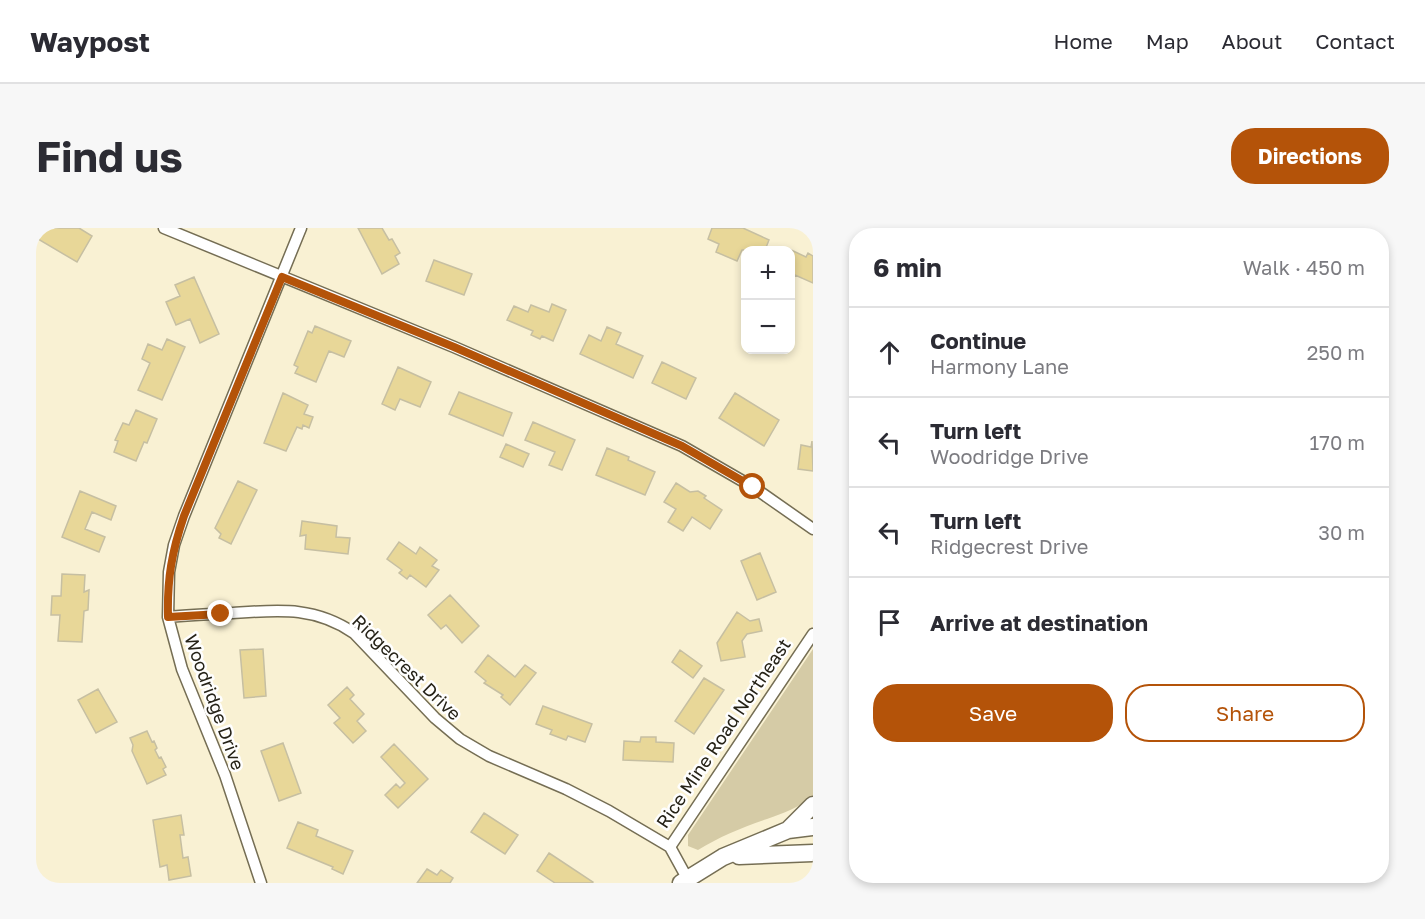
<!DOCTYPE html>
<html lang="en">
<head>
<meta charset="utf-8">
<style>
  :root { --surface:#fff; --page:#f7f7f7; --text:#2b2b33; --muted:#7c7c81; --line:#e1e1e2; --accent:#b45309 }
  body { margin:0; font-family:"Golos Text",sans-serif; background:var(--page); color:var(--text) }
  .controls { position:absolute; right:18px; top:18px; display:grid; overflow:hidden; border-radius:12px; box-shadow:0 3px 9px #0003 }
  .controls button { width:54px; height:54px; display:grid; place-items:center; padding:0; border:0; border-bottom:2px solid var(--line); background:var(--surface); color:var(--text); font:30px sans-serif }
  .stop { position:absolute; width:18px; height:18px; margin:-14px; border:4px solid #b45309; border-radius:50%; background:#fff }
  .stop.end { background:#b45309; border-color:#fff; box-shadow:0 2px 6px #0008 }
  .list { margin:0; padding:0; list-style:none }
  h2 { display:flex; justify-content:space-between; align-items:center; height:78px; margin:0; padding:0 24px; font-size:26px }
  h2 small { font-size:20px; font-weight:400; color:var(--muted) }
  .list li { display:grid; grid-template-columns:39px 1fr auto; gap:18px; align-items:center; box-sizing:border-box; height:90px; padding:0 24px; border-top:2px solid var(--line) }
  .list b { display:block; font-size:22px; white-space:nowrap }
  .list p { margin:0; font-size:20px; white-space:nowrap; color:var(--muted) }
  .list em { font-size:20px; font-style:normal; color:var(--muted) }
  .actions { display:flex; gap:12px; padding:18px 24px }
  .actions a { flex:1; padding:14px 0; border:2px solid var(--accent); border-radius:24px; text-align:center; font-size:21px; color:var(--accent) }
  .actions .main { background:var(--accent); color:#fff }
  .icon { flex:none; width:33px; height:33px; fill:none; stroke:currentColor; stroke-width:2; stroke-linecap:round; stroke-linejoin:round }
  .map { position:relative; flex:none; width:777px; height:655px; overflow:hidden; border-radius:24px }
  header { display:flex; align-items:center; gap:36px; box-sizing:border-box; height:84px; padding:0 30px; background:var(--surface); border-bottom:2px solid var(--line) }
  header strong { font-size:28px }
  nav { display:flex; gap:33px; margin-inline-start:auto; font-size:21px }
  .intro { display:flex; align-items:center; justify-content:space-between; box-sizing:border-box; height:144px; padding:0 36px }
  h1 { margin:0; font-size:42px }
  .button { padding:15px 27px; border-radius:24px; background:var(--accent); color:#fff; font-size:21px; font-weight:700 }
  main { display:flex; gap:36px; padding:0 36px }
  aside { flex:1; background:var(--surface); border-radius:24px; box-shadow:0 3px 9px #0003 }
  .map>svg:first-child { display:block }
  .green { fill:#d5cba6 }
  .building { fill:#e8d798; stroke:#c6bfa2; stroke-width:1.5 }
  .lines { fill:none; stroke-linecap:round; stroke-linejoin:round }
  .street-casing { stroke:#756e54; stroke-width:13 }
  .secondary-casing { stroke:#756e54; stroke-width:19 }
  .street { stroke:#fff; stroke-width:10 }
  .secondary { stroke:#fff; stroke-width:16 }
  .route { stroke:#b45309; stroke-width:8 }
  .labels { text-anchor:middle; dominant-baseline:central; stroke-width:5; stroke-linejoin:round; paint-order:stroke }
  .street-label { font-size:18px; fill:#252217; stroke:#fefefe }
</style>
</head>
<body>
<header>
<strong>Waypost</strong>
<nav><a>Home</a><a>Map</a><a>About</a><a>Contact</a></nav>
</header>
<div class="intro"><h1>Find us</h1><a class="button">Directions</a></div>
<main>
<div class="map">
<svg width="777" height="655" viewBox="0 0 777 655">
  <rect width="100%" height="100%" fill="#f9f1d3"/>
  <!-- green -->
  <path class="green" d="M777,421v147c-15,12 -29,17 -46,23 -24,8 -48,18 -69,31l-10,-4v-11z"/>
  <!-- building -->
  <path class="building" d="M9,0h34l13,8 -15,26 -39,-23z
    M322,0h24l7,12 3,-1 8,14 -5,3 4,8 -17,10z
    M676,0h31l26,12 -4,10h-23l-5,11 -21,-9 3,-8 -11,-5z
    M753,21l17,8 2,-4 5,3v27l-18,-8 -5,10z
    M398,32l38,14 -8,21 -38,-14z
    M158,49l25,57 -19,9 -10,-24 -14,6 -10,-23 14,-6 -5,-11z
    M516,76l14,6 -13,31 -11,-5 -2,3 -9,-4 2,-4 -26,-11 7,-14 14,6 3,-7 18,7z
    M279,98l36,15 -7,16 -15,-6 -13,31 -21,-9 3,-6 -4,-2 14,-34 4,2z
    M571,99l14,6 -5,11 27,12 -10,22 -53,-24 9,-19 12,6z
    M131,111l18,8 -23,53 -24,-10 12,-27 -8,-4 6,-15 14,6z
    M626,134l34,16 -10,21 -34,-16z
    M362,139l33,15 -11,25 -20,-8 -5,11 -13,-6z
    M423,164l53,21 -9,23 -54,-22z
    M247,165l25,12 -4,9 9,3 -4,11 -6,-3 -1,4 -5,-2 -11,24 -22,-8z
    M699,165l44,27 -15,26 -45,-28z
    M100,182l21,9 -10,24 -3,-1 -8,19 -22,-9 4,-11 -3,-1 8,-17 6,2z
    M497,194l42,18 -13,30 -13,-5 6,-13 -30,-12z
    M776,213l1,30 -15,-2 3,-24 10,2z
    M470,216l23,10 -6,13 -23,-10z
    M571,220l22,9 -1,3 27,12 -10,23 -49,-20z
    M202,253l19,9 -26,54 -12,-6 2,-4 -6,-6z
    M640,255l14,9 8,-1 8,5 -2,2 18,12 -12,19 -18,-12 -9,14 -15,-9 8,-13 -12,-7z
    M44,263l36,15 -5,14 -19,-8 -7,17 20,8 -6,15 -37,-15z
    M266,293l35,5 -1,11 14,1 -2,16 -43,-5 1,-14 -6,1z
    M363,314l17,12 4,-7 17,13 -5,6 7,4 -13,17 -16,-12 -3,4 -8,-6 3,-3 -15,-11z
    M724,325l16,39 -19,8 -16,-39z
    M26,346l23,1 -1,17 5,-2 -1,20 -4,1 -2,31 -24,-1 2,-26h-9l1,-19h9z
    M414,367l29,31 -17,17 -16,-18 -5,4 -13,-14z
    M701,384l13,9 9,-2 3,12 -15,3 -5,7 3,16 -24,4 -4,-18z
    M227,421l3,47 -22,2 -4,-48z
    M644,422l22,16 -9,12 -21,-16z
    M452,427l27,22 10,-12 11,8 -26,32 -9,-8 2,-2 -19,-12 2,-2 -11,-9z
    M668,450l20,12 -30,44 -19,-13z
    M311,459l7,8 -4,4 14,15 -7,7 9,10 -13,12 -19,-20 6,-5 -12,-13z
    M62,461l19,33 -21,11 -18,-33z
    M507,478l49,18 -7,18 -17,-6 -2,4 -16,-6 2,-4 -16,-6z
    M111,503l5,11 2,-1 3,7 -2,2 4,8 2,-1 5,10 -3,2 3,6 -19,9 -15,-33 1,-6 -3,-7z
    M605,509h15v5l18,1 -1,19 -50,-2 1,-19 16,1z
    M247,515l18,50 -22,8 -18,-50z
    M358,516l34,35 -30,29 -13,-13 11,-11 4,4 5,-5 -24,-26z
    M448,585l34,22 -13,19 -34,-22z
    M145,587l3,20h-4l3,23 5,-1 3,19 -22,4 -2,-15 -7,2 -7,-47z
    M262,594l20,8 -2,6 37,15 -10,23 -11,-5 1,-2 -46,-19z
    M513,625l44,29 -1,1h-37l-18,-12z
    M391,641l10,6 4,-5 12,8 -3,5h-33z"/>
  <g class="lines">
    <!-- street casing -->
    <g class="street-casing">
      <path id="street" d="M128,0l290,119 228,99 71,41 60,42
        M132,389c21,-2 43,-3 65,-4 46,-3 81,-7 121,20l81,85 25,21 29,17 77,33 43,22 61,36 17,31
        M634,619l143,-213
        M225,655l-36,-108 -43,-106 -14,-52 1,-45 5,-27 10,-29 117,-288"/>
    </g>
    <!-- secondary casing -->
    <g class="secondary-casing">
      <path id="secondary" d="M752,602l25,-25
        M703,628l74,-3
        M645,655l42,-26 65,-27 25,-3"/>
    </g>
    <!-- street -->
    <use href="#street" class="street"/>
    <!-- secondary -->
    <use href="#secondary" class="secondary"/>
  </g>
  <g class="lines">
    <!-- route -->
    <path class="route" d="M185,386l-53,3c-1,-38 4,-66 16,-101l98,-239 172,70 228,99 71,41"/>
  </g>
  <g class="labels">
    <!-- street labels -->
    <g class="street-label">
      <text transform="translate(371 439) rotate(44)">Ridgecrest Drive</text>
      <text transform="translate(179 474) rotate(70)">Woodridge Drive</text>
      <text transform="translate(687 505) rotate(-56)">Rice Mine Road Northeast</text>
    </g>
  </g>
</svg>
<div class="controls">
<button>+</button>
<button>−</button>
</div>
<div class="stop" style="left:717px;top:259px"></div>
<div class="stop end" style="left:185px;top:386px"></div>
</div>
<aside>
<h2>6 min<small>Walk · 450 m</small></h2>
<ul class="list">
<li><svg class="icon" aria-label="ahead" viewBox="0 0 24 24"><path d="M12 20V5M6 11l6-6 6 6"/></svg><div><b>Continue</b><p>Harmony Lane</p></div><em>250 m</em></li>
<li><svg class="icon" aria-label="left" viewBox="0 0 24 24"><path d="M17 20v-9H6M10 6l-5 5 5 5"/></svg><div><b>Turn left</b><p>Woodridge Drive</p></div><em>170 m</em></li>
<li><svg class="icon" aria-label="left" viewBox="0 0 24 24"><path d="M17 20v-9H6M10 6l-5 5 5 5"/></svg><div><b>Turn left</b><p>Ridgecrest Drive</p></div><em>30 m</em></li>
<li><svg class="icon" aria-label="arrive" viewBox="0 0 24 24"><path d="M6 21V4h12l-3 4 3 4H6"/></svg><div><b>Arrive at destination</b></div></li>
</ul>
<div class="actions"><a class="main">Save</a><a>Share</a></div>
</aside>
</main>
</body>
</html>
